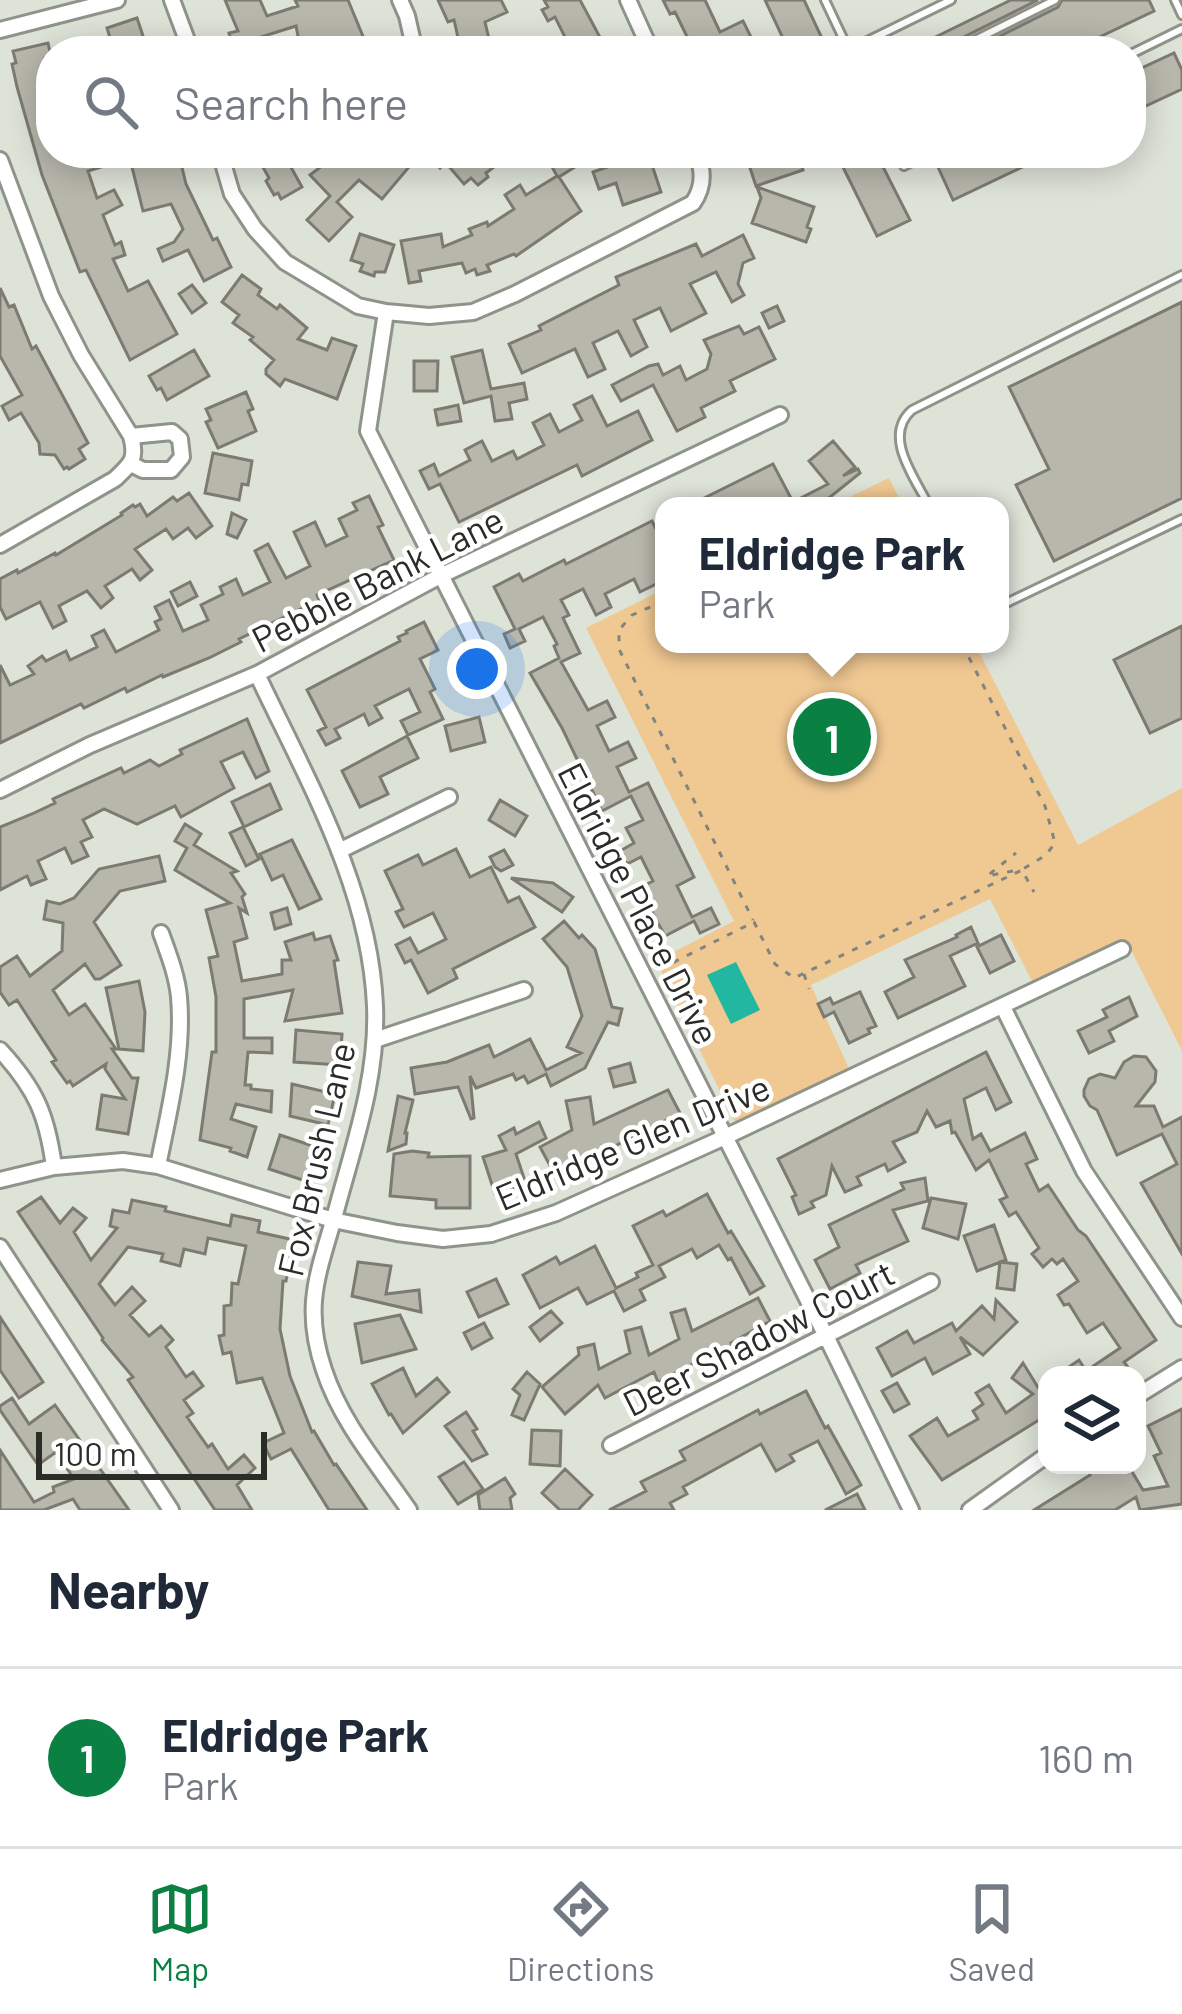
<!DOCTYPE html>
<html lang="en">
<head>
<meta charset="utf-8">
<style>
  :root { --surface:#fff; --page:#f2f2f3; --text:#1f2937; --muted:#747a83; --line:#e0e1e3; --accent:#0b8043 }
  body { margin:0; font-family:Barlow,sans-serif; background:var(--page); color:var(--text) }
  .controls { position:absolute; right:36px; bottom:36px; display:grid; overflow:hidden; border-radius:24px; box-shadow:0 6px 30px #0003 }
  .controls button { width:108px; height:108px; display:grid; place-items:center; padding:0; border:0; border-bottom:3px solid var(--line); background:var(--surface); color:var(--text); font:60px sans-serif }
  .scale { position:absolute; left:36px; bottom:30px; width:231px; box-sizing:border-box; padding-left:12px; border:6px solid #2a2c28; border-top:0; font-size:33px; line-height:42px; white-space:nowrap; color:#2a2c28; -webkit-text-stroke:9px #fff; paint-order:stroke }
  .you { position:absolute; left:477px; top:669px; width:42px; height:42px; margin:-30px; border:9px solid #fff; border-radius:50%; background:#1a73e8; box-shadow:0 0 0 18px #1a73e833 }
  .badge { display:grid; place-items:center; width:78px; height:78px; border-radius:50%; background:var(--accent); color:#fff; font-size:39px; font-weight:700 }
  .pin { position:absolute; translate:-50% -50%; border:6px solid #fff; box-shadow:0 3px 12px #0006 }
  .popup { position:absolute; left:655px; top:497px; width:354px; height:156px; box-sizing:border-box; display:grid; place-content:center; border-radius:24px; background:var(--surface); filter:drop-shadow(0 3px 9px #0005); font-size:39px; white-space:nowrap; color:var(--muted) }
  .popup b { font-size:45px; color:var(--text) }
  .popup::after { content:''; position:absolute; left:50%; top:100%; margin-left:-24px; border:24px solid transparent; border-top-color:var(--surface) }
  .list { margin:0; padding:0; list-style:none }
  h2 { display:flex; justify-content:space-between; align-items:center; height:156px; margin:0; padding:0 48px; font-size:51px }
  h2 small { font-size:39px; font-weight:400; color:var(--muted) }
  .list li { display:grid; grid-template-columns:78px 1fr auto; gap:36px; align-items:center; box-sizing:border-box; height:180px; padding:0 48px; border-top:3px solid var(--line) }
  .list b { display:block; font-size:45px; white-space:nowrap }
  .list p { margin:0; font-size:39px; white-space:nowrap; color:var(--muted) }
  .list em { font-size:39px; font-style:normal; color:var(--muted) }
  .icon { flex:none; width:66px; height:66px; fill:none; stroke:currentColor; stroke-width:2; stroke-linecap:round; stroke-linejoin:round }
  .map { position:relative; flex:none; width:1182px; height:1510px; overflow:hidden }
  .search { position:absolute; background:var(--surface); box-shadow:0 6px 30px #0003; left:36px; right:36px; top:36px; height:132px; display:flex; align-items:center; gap:30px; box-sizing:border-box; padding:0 42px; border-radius:48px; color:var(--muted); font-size:45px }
  .sheet { height:336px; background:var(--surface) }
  nav { display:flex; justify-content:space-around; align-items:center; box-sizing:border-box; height:168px; border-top:3px solid var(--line); background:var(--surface); font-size:33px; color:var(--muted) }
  nav a { display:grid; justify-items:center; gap:6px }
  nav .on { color:var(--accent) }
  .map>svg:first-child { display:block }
  .green { fill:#f0c892 }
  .water { fill:#22b7a0 }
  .building { fill:#b8b7ac; stroke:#7d7b71; stroke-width:3 }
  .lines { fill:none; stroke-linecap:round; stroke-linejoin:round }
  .service-casing { stroke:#8f948a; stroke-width:12 }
  .minor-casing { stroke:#8f948a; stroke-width:20 }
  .path { stroke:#81857d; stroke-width:3; stroke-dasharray:6 9; stroke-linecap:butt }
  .service { stroke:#fff; stroke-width:6 }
  .minor { stroke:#fff; stroke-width:14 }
  .labels { text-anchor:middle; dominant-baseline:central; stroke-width:9; stroke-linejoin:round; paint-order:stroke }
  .street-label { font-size:36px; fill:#2a2c28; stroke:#fff }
</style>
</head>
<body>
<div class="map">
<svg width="1182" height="1510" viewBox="0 0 1182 1510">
  <rect width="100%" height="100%" fill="#dee3d8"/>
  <!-- green -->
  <path class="green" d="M889,478l14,28h-72z
    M664,589v55h311l103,201 104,-57v263l-56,-111 -89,51 -47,-92 -179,86 40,88 -112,57 -83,-169 78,-40 -148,-293z"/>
  <!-- water -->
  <path class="water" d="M736,962l24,48 -29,14 -24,-49z"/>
  <!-- building -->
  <path class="building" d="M225,0h35l7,16 31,-10 -3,-6h53l21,51h-29l-2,-7 -37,7 -5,-25 -35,11 5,14h-62v-4l27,-7 -2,-7 9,-2z
    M438,0h63l6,12 -22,10 7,29h-31l-7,-31 -6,2z
    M544,0h36l22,41 -20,10h-10l-17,-34 -7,4 -6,-11 6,-3z
    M663,0h42l15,32 23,-11 9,18 -16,8 2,4h-44l-19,-39 -5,2z
    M765,0h39l24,51h-39z
    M1011,0h27l-88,44 -4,7h-39z
    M1062,0h87l5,11 -84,40h-100l88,-44z
    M137,18l10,30 -11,3h-22l-7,-23z
    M48,43l3,13 -6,2 6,26v69h21l2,5 18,-5h44l1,3 -49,15 9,27 17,-8 8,15 -19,10 12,30 6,-3 4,13 -12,4 15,32 20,-10 29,53 -47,26 -44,-90 -6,2 -38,-97 -25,-88 -5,-23 4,-1 -3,-12z
    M1174,53l8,17v19l-51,24v-40z
    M255,153h28l19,34 -21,12 -3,-6 -4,2 -8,-14 3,-3z
    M339,153h54l16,14 -27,32 -23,-19 -22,22 15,15 -23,24 -22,-21 23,-24 -20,-21z
    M438,153h44l12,14 -8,6 2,4 -10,8 -7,-7 -7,6 -18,-21 -6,5 -7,-9z
    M570,153l8,12 -19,12 22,34 -65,45 -2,-2 -27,11 3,6 -13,4 -2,-6 -9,4 -4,-10 -43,8 2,10 -12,2 -8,-42 40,-7 2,13 29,-12 -3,-6 18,-7 1,4 26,-17 -9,-14 15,-10 6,10 31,-19 -6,-11z
    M621,153h27l13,39 -38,13 -7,-22 -17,6 -6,-17 32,-11z
    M745,153h52l6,17 -47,16z
    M836,153h40l34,67 -33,16z
    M968,153h84l-99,47 -15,-33z
    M179,155l7,29 27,56 4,-2 14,29 -27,14 -16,-31 -25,11 -5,-12 16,-7 9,-13 -12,-25 -28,7 -11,-44z
    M757,187l57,20 -7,20 4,2 -5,13 -54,-19 9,-25z
    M360,234l34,11 -9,27h-10l-1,4 -14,-5 3,-7 -12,-4z
    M743,235l11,23 -11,5 -5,21 6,11 -12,7 -16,-30 -26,12 16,29 -35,18 -11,-23 -26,12 13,27 -16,9 -13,-25 -25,12 12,26 -17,8 -13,-28 -53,24 -13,-29 32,-14 -2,-4 80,-41 -3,-8 80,-33 6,12z
    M242,275l19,14 -3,6 19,14 3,-4 27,23 -9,11 29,11 5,-12 24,8 -19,53 -52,-20 -5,7 -14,-12v-5l8,-9 -24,-20 3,-3 -20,-14 6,-8 -17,-13z
    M192,285l14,18 -14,10 -13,-19z
    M0,288l9,19 5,-2 18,44 4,-3 52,97 -9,6 6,10 -16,10 -2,-2 -3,2 -9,-14 -15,-1 -1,-11 -18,-30 -12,7 -7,-14 20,-11 -22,-39z
    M1182,302v196l-128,63 -38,-76 33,-16 -40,-82z
    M777,306l7,15 -15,7 -7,-15z
    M739,326l5,8 15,-7 16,32 -45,22 5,10 -34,17 4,9 -28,14 -24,-46 -32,16 -9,-16 37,-19 9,-2 5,11 17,-9 6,14 21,-11 4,-15 -7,-14z
    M194,350l15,26 -42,24 -6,-12 -4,2 -8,-14z
    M482,350l9,39 33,-6 3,16 -18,4 3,16 -17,2 -4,-25 -27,7 -12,-46z
    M414,361h24l-1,30h-23z
    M246,392l7,17 -5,2 8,20 -38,17 -12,-26 5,-2 -5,-11z
    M592,396l15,30 31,-15 14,29 -70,36 -5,-11 -118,57 -19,-38 -11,5 -9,-18 14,-7 5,12 31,-16 -5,-10 17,-9 10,20 21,-10 4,8 27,-14 -11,-22 17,-9 9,18 23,-12 -8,-15z
    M458,405l3,16 -23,4 -3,-15z
    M833,441l22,26 -12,9 15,-7 2,4 -41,33h-131l85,-42 20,38 35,-18 -19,-23z
    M213,453l39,8 -4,24 -6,-1 -3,16 -34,-7z
    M189,493l23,33 -16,12 -8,-10 -15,11 -7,-10 -31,20 17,21 -12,10 -8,-11 -27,17 8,12 -12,10 -14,-17 -28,15 7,15 -13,7 -13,-26 -34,17 -6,-12v-28l17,-9 1,3 37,-20 1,2 66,-40 -1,-2 12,-8 2,2 5,-3 7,12 26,-19 4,4z
    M369,496l14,29 -5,2 16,33 -77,35 2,5 -80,39 2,3 -32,16 -46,19 -1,-2 -35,17 -2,-4 -41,20 -3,-4 -81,39v-78l10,20 24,-11 -6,-8 14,-10 4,5 20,-10 4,9 27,-13 -5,-11 12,-6 12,22 43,-22 -4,-8 6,-3 -6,-12 14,-7 14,31 25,-11 -7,-15 22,-11 -3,-7 16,-8 7,16 27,-13 -15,-31 13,-7 18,34 24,-12 -16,-34 21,-10 11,24 21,-10 -8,-17 18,-9 -4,-7z
    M232,513l14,7 -9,18 -10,-4z
    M652,521l12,24v35l-24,12 -6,-13 -29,15 6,13 -15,8 -13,-26 -22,11 8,15 -6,3 17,35 -19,9 27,48 19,-9 8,16 -18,9 12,25 19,-9 8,16 -19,9 12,25 19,-9 46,94 -17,9 15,31 19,-9 8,16 -19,9 -6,-12 -29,15 -26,-48 14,-7 -12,-24 -14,7 -7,-13 14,-8 -8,-15 17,-8 -12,-24 -29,15 -40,-83 -32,-55 29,-15 -5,-12 3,-2 -14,-27 -24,12 6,12 -15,7 -6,-14 11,-5 -21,-42 25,-13 4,7 41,-21 2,4z
    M190,582l7,14 -19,10 -7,-14z
    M424,622l14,28 -18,9 15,30 -5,3 13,27 -35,16 -7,-14 19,-9 -11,-23 -34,17 7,12 -13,7 -5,-11 -29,15 5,9 -14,7 -8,-14 8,-4 -19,-37 93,-49 -2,-4 9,-4 -1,-2z
    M1182,626v92l-32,15 -36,-73z
    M479,717l6,25 -34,9 -6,-25z
    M247,719l22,52 -13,7 -13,-26 -22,10 13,26 -53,29 -6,-11 -38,18 -33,-15 -21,11 9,17 -11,5 7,14 -16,7 -7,-15 -27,13 8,18 -15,6 -4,-9 -27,14v-63l32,-13 23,-11 -2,-4 68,-31 3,5 26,-13 9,6 23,-12 -2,-4z
    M407,736l11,22 -38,19 8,17 -28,13 -18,-36z
    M270,784l11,25 -37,18 -12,-25z
    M500,800l27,16 -12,20 -26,-16z
    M185,824l16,10 -7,11 43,26 -6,2 14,21 -3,3 5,16 -8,-5 8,30 -13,4 8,39 40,-7v-14h9l-6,-18 28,-9 2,7 15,-4 8,24 -4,1 8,52 -57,8 8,-31 -49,9v39h28v15l-24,-1 -3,33h6v4l21,2 -1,21 -35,-8 -5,15 25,8 -9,30 -17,-6 1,-3 -31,-8 12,-88h4v-55l-7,-39 9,-2 -12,-46 24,-7 -55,-33 12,-22 -12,-7z
    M243,827l16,32 -13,7 -16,-33z
    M292,840l29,59 -22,10 -16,-34 -11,5 -12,-26z
    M456,849l14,28 21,-10 17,35 11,-5 16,30 -82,42 4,9 -29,15 -17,-33 -6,3 -9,-18 14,-7 8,15 28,-14 -13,-26 -29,14 -8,-15 7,-3 -18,-38 33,-16 5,10z
    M504,850l9,15 -12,6 -6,-4 -5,-10z
    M159,856l6,25 -45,10 -26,31 27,43 -21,14h-5l-10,-15 -32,26 16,25 16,-11 31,45h-4l20,29h6l-10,56 -31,-5 5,-34 23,4 -20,-30 1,-5 -33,22 -3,-5 -3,2 -15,-21 4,-2 -39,-60 -8,5 -9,-13v-25l17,-11 13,20 32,-25 1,-28 -19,-4 3,-18 13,3 14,-6 25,-29z
    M511,878l42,5 20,14 -11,15z
    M287,908l4,16 -16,5 -4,-16z
    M564,921l15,17 3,-3 13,14 17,58 10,2 -4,16 -10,-3 -23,46 -34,18 -5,-12 -18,9 -4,-7 -8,4 -3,-6 -37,14 -6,-12 4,42 -3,1 -13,-32 -43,7 -4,-26 36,-6 42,-17 5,12 36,-18 16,31 35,-17 -14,-6 15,-31 -15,-49 -24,-28z
    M971,927l7,16 -28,13 15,30 -67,32 -13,-26 29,-15 -9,-17 52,-23 -1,-2z
    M1001,935l13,26 -24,12 -13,-26z
    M139,981l6,31 -2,39 -24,-2 -13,-61z
    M860,992l16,34 -8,3 2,4 -21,10 -15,-31 -10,5 -6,-13 12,-6 3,6z
    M1129,997l8,19 -28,15 5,10 -25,12 -11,-22 29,-14 -4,-7z
    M296,1030l46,4 -2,31 -46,-3z
    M986,1052l25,50 -15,8 -10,-22 -22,11 9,40 8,-5 9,17 35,-18 12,26 -11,5 13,27 9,-6 30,45 8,6 70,104 -32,22 3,4 -13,9h-57l22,-15 7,11 34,-23 -17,-25 -16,10 -18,-29 -5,1 -6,-10 20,-14 -15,-22 -6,5 -5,-5 -9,8 -11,-13 7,-6 -23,-36 -7,4 -9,-16 7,-3 -18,-37 -13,10 -21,-38 -3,1 -2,-12 -14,6 -9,-16 -10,21 -24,10 12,20 -17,9 -3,-7 -28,13 4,8 -16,7 -13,-26 -6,29 -15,7 3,5 -15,7 -7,-17 4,-2 -18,-36z
    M1134,1056l12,1 10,14 -1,11 -19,24h18l9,21 19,-10v137l-41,-71 36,-19 -15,-30 -45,21 -20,-45 -7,-4 -6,-10v-6l5,-11 11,-5 15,4 9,-16z
    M630,1063l5,19 -21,5 -5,-18z
    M292,1084l43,10 -7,31 -38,-9z
    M668,1090l12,23 -85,43 -1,-4 -40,21 -14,-26 32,-17 -6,-29 24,-4 4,27z
    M398,1096l15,4 -8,33h2l-1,11 -18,7z
    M539,1122l7,16 -30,16 10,30 -31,10 -12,-37 23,-7 -7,-14 15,-8 2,6z
    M280,1135l39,13 -10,34 -40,-13z
    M412,1151l17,2 -1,4 42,-1v52h-34v-8l-46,-4 4,-42z
    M925,1178l3,23 -35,9 15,31 -52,24 4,8 -30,16 -15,-29 24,-13 -10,-22 75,-36 -3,-6z
    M707,1194l21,39 3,-2 33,55 -14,8 -19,-36 -3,2 -9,-15 -22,13 -5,-9 -33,17 6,11 -25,13 5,10 -21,11 -10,-20 -27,13 -9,-16 -38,20 -17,-33 33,-18 4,7 35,-18 21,42 22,-11 -2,-4 17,-8 -20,-39 30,-15 3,5z
    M41,1197l19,26 13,-15 13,10 -12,14 17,28 26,-32 -7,-2 3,-16 16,3 3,-13 34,7 -1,4 65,15 2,-11 28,6 -2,11 36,8 -8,41h-3l-3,48 10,47 22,56 2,-1 20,34 2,-1 31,46h-38l-38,-61 -20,10 -8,-16 21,-10 -22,-55 -25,5 -6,-31 -8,2 -4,-18 5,-1v-29l7,-1 1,-22 6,1 8,-38 -38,-8 -3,16 -21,-5 -4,17 -19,-5 2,-7 -35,-7 -29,37 16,21 17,-18 13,14 -15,14 19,21 12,-10 12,14 -7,7 20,30 7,-5 10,14 -19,14 9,13 -6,4 21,30 4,-3 16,25 16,-14 11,13 -18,17 15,25h-37l-87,-130 5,-3 -31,-37 1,-2 -85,-126z
    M931,1198l35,6 -8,35 -35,-11z
    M994,1225l12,35 -29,11 -13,-35z
    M358,1262l33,4 -5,28 33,-4 2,22 -69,-16z
    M1000,1262l17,2 -3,26 -17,-2z
    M496,1279l12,25 -29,13 -12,-25z
    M758,1298l12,23 -39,22 2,6 -29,14 -2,-4 -44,23 -4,-10 -49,26 -7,-13 -33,29 -23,-27 37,-32 -1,-7 16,-4 5,25 31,-16 -5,-22 16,-4 8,28 30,-16 -8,-26 14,-4 7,22z
    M996,1300l21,22 -34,33 -23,-18 10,17 -37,20 -8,-16 -33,18 -15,-28 30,-17 7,12 38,-20 4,8 26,-25 12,13z
    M551,1311l11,12 -22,18 -10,-14z
    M400,1315l16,34 -54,14 -7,-39z
    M0,1317l43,65 -24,16 -19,-28z
    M484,1323l8,15 -20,11 -8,-16z
    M1023,1363l24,39v13l-105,65 -32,-44 27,-18 11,18 30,-17 -5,-8 10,-7 -7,-11 13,-8 17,28 27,-19 -21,-16z
    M403,1368l13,28 21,-18 12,14 -46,41 -12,-19 -2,1 -17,-31z
    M527,1372l13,12 -16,36 -12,-5 8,-20 -7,-6z
    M897,1383l12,21 -15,8 -12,-21z
    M806,1391l19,37 3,-2 33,59 -15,9 -28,-53 -28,14 4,6 -18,10 -15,-27 -78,43 4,7 -17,9 4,7h-65l37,-19 -5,-9 44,-22 -5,-9 78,-41 2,4z
    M12,1398l17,26 26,-19 74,105h-49l-7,-11 -29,11h-44v-60l34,52 20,-10 -1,-5 21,-8 -18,-27 -18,13 -38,-55v-4z
    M1182,1409v95l-42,6 -4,-13 -21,13h-81l56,-35 -2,-3 11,-7h29l15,25 25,-4 -14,-30 7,-3 -13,-27z
    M466,1412l11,17 -4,2 14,23 -15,7 -27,-35z
    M532,1430l29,1 -1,35 -30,-2z
    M464,1462l19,27 -25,15 -19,-27z
    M565,1469l27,26 -14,15h-18l-18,-17z
    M505,1478l10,16 -5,4 2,12h-32l-2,-15z
    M857,1494l8,16h-40z"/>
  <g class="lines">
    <!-- service casing -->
    <g class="service-casing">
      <path id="service" d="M825,0l24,51
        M1175,0l7,15
        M849,50l102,-50
        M953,51l102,-51
        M1131,54l51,-25
        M898,153l6,13 26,-13
        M929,506c-14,-28 -47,-70 -17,-96l270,-135
        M1000,606l182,-87"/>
    </g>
    <!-- minor casing -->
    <g class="minor-casing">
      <path id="minor" d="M172,0l19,51
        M400,0l7,16 8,35
        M628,0l23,51
        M0,30l117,-30
        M220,153l12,41 23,35 30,33 73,44 28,6 43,4 44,-4 42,-18 178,-91c11,-16 11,-33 3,-50
        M0,160l51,136 30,59 50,81c6,23 1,27 -16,43l-115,66
        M386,312l-18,119 458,905 85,174
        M131,436l41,-4 8,7 2,18 -11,13h-28l-12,-6
        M257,674c50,106 113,213 118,332 3,71 -21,138 -39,205 -17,61 -34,94 -12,159 17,52 55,96 85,140
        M0,790l90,-45 167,-71 183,-98 340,-161
        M339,851l110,-54
        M1003,1007l81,164 98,147
        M375,1040l149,-50
        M0,1050c36,39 47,65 54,117
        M158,1166c11,-55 26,-113 21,-169 -2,-22 -11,-44 -18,-64
        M0,1180l54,-13 69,-6 35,5 175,54 64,13 46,6 48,-5 65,-21 169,-76 397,-188
        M0,1247l171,263
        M1137,1396l45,-28
        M611,1445l320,-163
        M970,1510l77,-55"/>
    </g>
    <!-- path -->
    <path class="path" d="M664,601l-32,14 -13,15v19l134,271
      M962,644l83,162 10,37 -9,12 -23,14
      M1013,871l-26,5 29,-23
      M660,969l94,-47 21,42 19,14 228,-108 12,22
      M804,974l5,15"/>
    <!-- service -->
    <use href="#service" class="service"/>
    <!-- minor -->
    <use href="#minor" class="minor"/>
  </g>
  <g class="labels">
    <!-- street labels -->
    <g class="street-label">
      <text transform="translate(377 578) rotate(-27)">Pebble Bank Lane</text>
      <text transform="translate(640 903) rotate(63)">Eldridge Place Drive</text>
      <text transform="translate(632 1141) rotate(-23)">Eldridge Glen Drive</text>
      <text transform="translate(315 1159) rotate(-77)">Fox Brush Lane</text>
      <text transform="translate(758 1337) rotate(-27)">Deer Shadow Court</text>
    </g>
  </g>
</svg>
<div class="controls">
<button><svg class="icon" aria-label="layers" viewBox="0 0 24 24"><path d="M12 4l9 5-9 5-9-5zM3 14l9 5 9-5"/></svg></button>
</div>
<div class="scale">100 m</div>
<div class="you"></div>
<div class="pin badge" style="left:832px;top:737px">1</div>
<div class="popup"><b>Eldridge Park</b>Park</div>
<div class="search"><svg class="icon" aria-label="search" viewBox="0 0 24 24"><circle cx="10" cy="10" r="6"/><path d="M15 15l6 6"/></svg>Search here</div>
</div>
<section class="sheet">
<h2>Nearby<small></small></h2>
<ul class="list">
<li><span class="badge">1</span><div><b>Eldridge Park</b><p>Park</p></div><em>160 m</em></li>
</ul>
</section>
<nav>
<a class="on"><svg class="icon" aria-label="map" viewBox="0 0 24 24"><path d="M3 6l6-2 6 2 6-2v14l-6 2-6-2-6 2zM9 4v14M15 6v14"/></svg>Map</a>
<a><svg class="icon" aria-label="directions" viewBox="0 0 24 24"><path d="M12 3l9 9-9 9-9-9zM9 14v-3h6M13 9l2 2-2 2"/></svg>Directions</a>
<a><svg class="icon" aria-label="saved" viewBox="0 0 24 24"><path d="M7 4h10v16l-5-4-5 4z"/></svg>Saved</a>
</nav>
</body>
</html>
